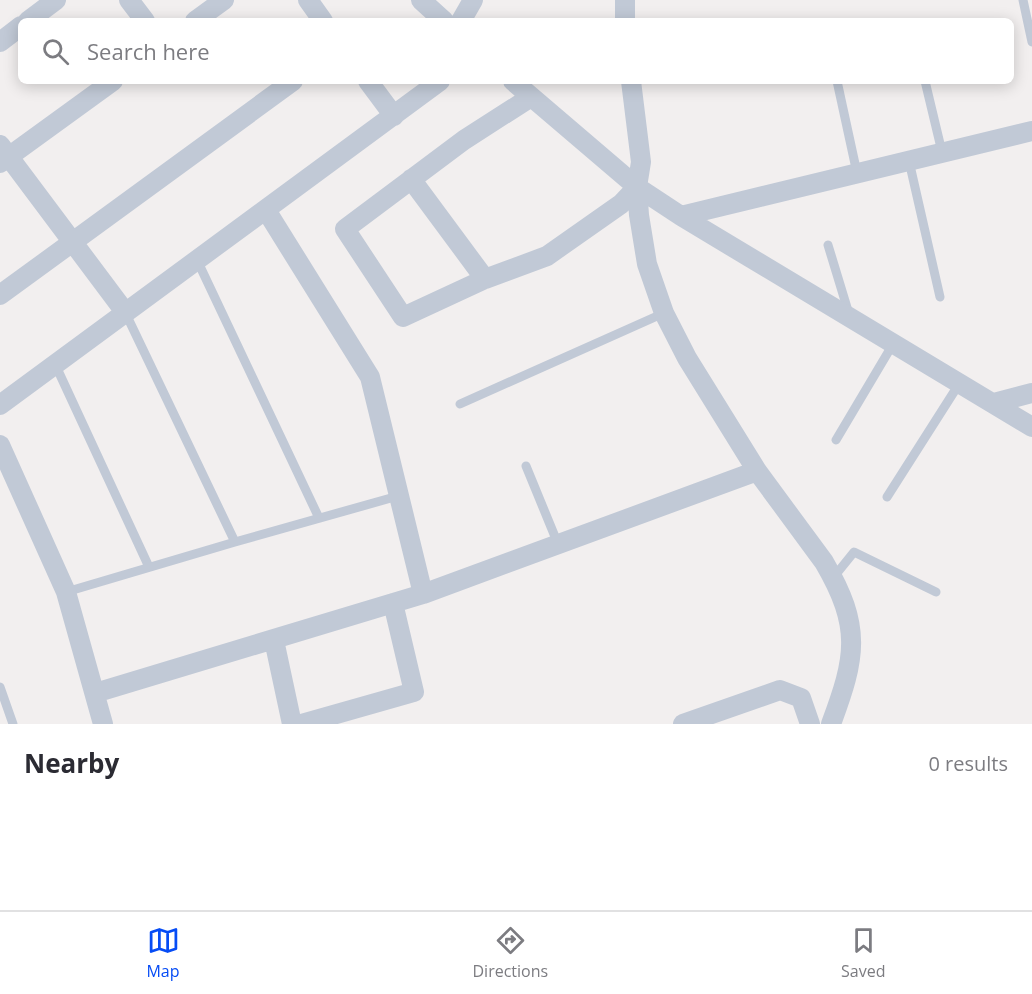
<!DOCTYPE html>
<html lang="en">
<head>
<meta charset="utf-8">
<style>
  :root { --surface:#fff; --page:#f2f2f3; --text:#2b2b33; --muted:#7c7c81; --line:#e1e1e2; --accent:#064cf5 }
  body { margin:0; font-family:"Open Sans",sans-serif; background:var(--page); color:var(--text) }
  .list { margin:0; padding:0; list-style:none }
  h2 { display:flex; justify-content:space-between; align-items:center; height:78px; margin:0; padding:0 24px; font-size:26px }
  h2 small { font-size:20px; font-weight:400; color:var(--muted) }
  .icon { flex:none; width:33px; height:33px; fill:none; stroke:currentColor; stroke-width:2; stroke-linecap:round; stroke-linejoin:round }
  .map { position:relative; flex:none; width:1032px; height:724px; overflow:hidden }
  .search { position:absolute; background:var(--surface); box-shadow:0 3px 15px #0003; left:18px; right:18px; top:18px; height:66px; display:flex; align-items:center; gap:15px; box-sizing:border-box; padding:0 21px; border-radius:9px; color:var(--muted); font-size:22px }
  .sheet { height:186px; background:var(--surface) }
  nav { display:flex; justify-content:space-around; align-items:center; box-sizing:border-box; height:84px; border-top:2px solid var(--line); background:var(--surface); font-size:16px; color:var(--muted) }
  nav a { display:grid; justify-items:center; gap:3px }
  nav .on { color:var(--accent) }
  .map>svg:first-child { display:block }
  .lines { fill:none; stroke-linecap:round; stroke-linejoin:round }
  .lane { stroke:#c1c9d6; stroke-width:9 }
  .street { stroke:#c1c9d6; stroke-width:20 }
</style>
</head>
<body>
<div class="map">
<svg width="1032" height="724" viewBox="0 0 1032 724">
  <rect width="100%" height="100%" fill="#f2efef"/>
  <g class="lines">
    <!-- lane -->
    <path class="lane" d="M1023,0l9,42
      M837,81l20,92
      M925,81l17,71
      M909,161l31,136
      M828,245l21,69
      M197,260l122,258
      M125,312l110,230
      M55,364l94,203
      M460,404l204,-91
      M836,440l57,-96
      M526,466l32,78
      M887,497l72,-113
      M833,578l21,-26 82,40
      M66,592l169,-50 163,-46
      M0,687l13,37"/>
    <!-- street -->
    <path class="street" d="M129,0l16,21
      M308,0l15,21
      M421,0l23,21
      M625,0v21
      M28,21l28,-21
      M195,21l29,-21
      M461,21l12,-21
      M0,42l21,-16
      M368,81l26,35
      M513,81l124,106 44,29 351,211
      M631,81l10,81 -4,25 2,28 8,49 17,49 23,45 70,113 67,91c38,65 32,95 7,162
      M531,97l-67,43 -119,89 58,88 82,-38 62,-23 74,-52 16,-17
      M0,145l125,167
      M0,163l113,-82
      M411,179l74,100
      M266,210l104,167 53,217
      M681,216l351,-85
      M0,295l293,-214
      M994,403l38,-10
      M0,405l440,-324
      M0,445l66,147 37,132
      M274,640l18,84
      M95,693l328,-99 334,-123
      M301,724l113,-32 -21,-89
      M683,724l97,-34 21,8 9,26"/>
  </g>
</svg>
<div class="search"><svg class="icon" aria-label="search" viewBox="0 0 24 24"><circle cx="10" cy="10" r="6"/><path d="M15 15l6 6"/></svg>Search here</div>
</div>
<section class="sheet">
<h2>Nearby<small>0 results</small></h2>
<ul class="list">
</ul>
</section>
<nav>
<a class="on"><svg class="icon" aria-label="map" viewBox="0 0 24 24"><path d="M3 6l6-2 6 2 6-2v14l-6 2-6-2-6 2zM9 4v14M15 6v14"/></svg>Map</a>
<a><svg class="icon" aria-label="directions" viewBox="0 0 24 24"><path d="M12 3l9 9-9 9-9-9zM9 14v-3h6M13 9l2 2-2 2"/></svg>Directions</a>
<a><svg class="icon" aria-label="saved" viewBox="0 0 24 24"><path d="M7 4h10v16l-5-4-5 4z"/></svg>Saved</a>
</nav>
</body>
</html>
